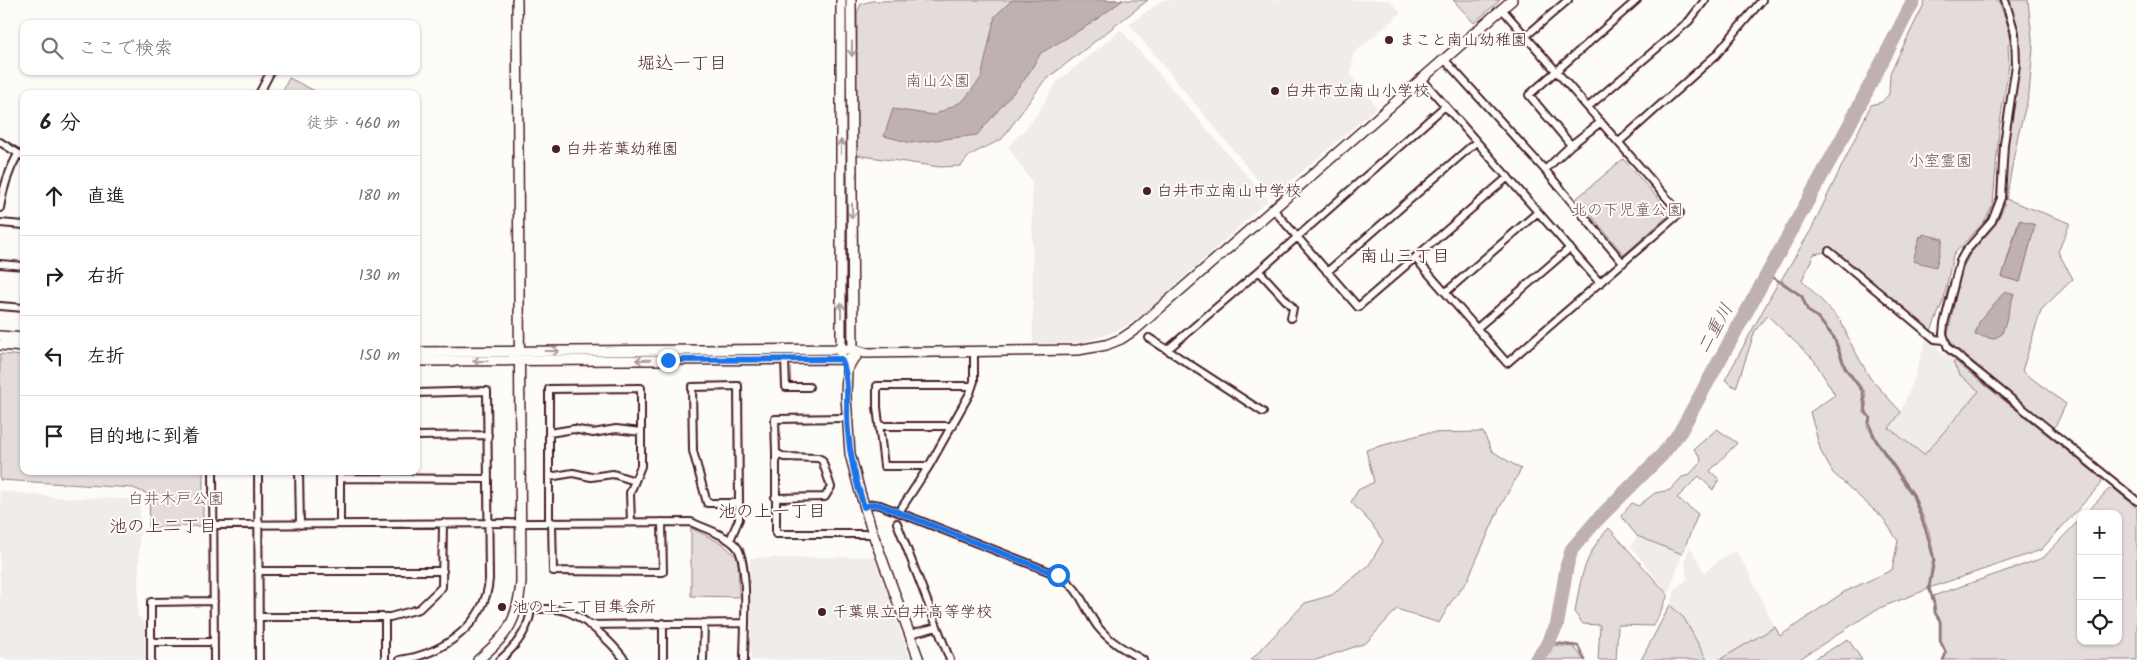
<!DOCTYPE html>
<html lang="ja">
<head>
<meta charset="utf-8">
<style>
  :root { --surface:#fff; --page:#f6f6f6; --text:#202124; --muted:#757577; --line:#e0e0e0 }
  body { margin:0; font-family:Kalam,"Klee One",sans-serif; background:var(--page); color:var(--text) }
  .controls { position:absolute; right:15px; bottom:15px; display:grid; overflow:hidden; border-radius:10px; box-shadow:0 1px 4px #0004 }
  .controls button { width:45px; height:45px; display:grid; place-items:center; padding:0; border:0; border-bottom:1px solid var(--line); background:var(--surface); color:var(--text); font:25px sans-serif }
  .stop { position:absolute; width:15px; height:15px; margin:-11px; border:4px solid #1a73e8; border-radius:50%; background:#fff }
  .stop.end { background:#1a73e8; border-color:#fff; box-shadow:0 1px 5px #0008 }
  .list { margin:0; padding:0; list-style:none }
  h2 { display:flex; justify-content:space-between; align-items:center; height:65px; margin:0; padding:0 20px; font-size:21px }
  h2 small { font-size:16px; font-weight:400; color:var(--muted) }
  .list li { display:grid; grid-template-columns:32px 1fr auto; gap:15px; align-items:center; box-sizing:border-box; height:80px; padding:0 20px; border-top:1px solid var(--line) }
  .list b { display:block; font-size:19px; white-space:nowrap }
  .list em { font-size:16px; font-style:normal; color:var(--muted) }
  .icon { flex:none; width:28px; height:28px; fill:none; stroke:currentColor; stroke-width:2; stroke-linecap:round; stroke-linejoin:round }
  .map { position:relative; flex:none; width:2137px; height:660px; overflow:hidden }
  .search { position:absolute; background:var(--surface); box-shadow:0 1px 4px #0004; left:20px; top:20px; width:400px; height:55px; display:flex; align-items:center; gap:12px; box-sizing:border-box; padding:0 18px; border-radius:10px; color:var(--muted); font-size:19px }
  .panel { position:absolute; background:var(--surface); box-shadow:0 1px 4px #0004; left:20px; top:90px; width:400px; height:385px; border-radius:10px }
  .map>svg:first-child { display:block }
  .built { fill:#f0ece8 }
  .green { fill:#e3dcda; stroke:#967e82; fill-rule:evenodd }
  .water { fill:#c0b1b1; stroke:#91777b }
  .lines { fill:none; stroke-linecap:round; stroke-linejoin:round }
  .stream { stroke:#91777b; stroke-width:2.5 }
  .river { stroke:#c0b1b1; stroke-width:14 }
  .street-casing { stroke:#4a1f2b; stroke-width:10 }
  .secondary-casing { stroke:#4a1f2b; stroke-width:12 }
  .street { stroke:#fdfcf7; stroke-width:6 }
  .secondary { stroke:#fdfcf7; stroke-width:9 }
  .oneway { stroke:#ac999b }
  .route { stroke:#1a73e8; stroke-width:6 }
  .poi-dot { fill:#4a1f2b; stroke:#fdfcf7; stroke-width:2 }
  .labels { text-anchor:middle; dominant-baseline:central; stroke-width:4; stroke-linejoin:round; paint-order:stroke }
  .poi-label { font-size:16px; fill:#4a1f2b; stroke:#fdfcf7; text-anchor:start }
  .park-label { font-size:16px; fill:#704e57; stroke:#fdfcf7 }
  .neighbourhood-label { font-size:18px; fill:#4a1f2b; stroke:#fdfcf7 }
  .water-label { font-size:18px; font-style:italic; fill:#73525a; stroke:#fdfcf7 }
</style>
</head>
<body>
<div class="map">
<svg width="2137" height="660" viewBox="0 0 2137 660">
  <rect width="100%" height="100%" fill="#fdfcf7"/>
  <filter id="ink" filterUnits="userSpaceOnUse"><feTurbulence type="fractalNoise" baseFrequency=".02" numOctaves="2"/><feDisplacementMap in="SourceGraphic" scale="10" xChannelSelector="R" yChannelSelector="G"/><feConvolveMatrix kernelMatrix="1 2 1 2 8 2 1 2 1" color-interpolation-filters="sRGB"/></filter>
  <g filter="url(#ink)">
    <!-- built -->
    <path class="built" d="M1163,0h226l12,13 -48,41 -2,22 26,31 -105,90 -143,-173z
      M1121,30l147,170 -126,116 -11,7 -18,9 -28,10 -52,2 -1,-162 -24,-35 24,-25 25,-40z
      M1927,337l11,8 -1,4 7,6 4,-1 7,7 -2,3 7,11 19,16 -54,64 -36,-28 12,-15 13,-33z
      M0,491l63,7 77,1 -2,117 7,8v36h-137l-8,-4z
      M1637,536l45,18 -14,41 -37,-49z
      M1690,546l14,26 22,-17 10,-4 10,16 29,60 -56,33h-12l-23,-42 -14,-13 6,-17 11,-8 -2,-20z
      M874,557l37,103h-160l-1,-102z"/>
    <!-- green -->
    <path class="green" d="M957,0h191l-104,81 -42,58 -32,16 -9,11 -21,1 -84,-12 1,-142 4,-9 11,-3z
      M1453,0h47l-26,23z
      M1926,0h73c4,15 12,28 11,43l-2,1 1,20 -10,66 -6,74 -9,18 -31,33 -9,44 -14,34 -102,-84 -2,3 -12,2 -12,26 39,41 10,23 19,34 31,34 -12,16 35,27 55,-64 -19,-16 -7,-12 2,-2 147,118 -1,5 -60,66 -112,38 6,-28 -6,-28 -15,-38 -37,-54 -8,-16 2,-7 -4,-5 -2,-20 -19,-25 -11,-30 -17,-21 -10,-6 -6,-14 -21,-16 30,-50 60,-125 11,-3 7,-8 1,-21z
      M2007,0h21l5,48 -4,46 -11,41 -12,64 64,24 -12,29 15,27 -32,31 -19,61 44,33 -9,19 -4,5 -99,-82 -5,-6 -1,-6 13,-63 9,-17 26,-30 8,-18 4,-74 11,-65 -1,-31zM2019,220l16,5 -15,57 -18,-5z
      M289,78l32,16h-40z
      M1623,159l48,54 -47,42 -47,-57z
      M1779,281l22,16 6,14 10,7 16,20 12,30 17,24 2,21 5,5 -2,7 8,16 37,55 14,37 7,24 -5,32 -51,20 -79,51h-79l56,-33 5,9 64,-44 48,-22 6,-29 -15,-23 -50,-45 -12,-21 -11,-40 25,-17 -21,-35 -47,-45 -12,16 -19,57 -11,-8z
      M0,354l24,2v115h179v55l-54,1 1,-32 -17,-7 -133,-8z
      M1717,429l20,14 -27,28 9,8 -6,11 -14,-14 -22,22 21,16 -16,40 -45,-18 -16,-20 11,-13 6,3 17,-13 15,-3 12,-13 7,-2 11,-12 1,-5 -7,-9z
      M1483,432l9,19 29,18 -21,38 -33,74 -16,21 -12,21 -42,-14 -31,34 -50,17h-65l54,-57 27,-8 37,-30 14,-24 -12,-18 -20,-21 7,-12 16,-8 -8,-32 60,-17z
      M2113,488l24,20v152h-193l3,-7 -6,-12v-20l-5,-8 -3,-17 110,-38 38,-40v123h37v-127h-33l23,-24z
      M691,528l32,16 15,14 1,39 -48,-1z
      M1609,528l59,67 -14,31 -36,-1 -2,35h-18l2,-35 -17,-1 -8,-11c5,-34 10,-60 34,-85z
      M1670,605l14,13 23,42h-66z
      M1848,639l14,21h-49z
      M1551,645l23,2 10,13h-42z"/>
    <!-- water -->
    <path class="water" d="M1012,0h111l-33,24 -49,29 -16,26 -48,56 -66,8 -27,-7 9,-27 41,6 29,-14 18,-23 14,-62z
      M2020,220l15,5 -15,57 -18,-5z
      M1923,234l20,5 -7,28 -23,-6 7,-25 2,1z
      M2005,291l9,3 -12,40 -9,5 -18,-4 4,-13z"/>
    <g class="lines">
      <!-- stream -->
      <path class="stream" d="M1768,274l34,22 6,15 9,6 17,21 11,30 18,24 3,21 4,5 -1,6 7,16 37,55 14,38 7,28 -5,27 5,15 1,10 5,8v20l6,12 -3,7
        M1548,642l30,4 7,14"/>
      <!-- river -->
      <path class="river" d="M1536,660l9,-12 12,-23 10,-60 5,-16 25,-29 65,-65 18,-23 164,-297 70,-135"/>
      <!-- street casing -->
      <g class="street-casing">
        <path id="street" d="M2005,0l10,33 1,32 -12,79 -3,54 -9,23 -27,31 -5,9 -16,63 -1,10 5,14 189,153
          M1526,36l42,-36
          M1444,59l101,111 78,93
          M1421,78l179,205
          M259,94l12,-23
          M1588,107l101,-86 16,-21
          M0,142l24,15
          M1619,142l97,-87 46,-55
          M1571,145l-42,-50 108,-95
          M1545,170l26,-25 30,-23
          M0,208c3,-21 8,-36 18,-54
          M1273,209l85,98 150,-130
          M0,223l24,2
          M1829,251l101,84 5,4 9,1
          M1415,258l92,105 173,-150 -178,-204
          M0,264l24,2
          M1327,272l149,-130
          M1446,292l92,-80
          M0,306l24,2
          M1291,318l2,-10 -34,-37 186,-165
          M1477,328l93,-80
          M1149,338l114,74
          M1167,350l92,-79
          M785,359l1,28h23
          M880,426h73
          M549,433l25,-4 19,4 23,-4 25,3
          M416,436l72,-1
          M776,453v81h97
          M929,466h-45l-7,-59v-21h95
          M213,471l1,189
          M258,471l1,189
          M299,471l1,54
          M549,477l24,-4 18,4 22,-3 22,7
          M340,478l148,1
          M775,498l50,-1 6,-10 -9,-27 -4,-2 -34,-1 -8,-4 -1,-34 72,-1
          M864,507l9,-3 7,1 178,70c24,14 25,32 40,52 12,15 29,24 45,33
          M899,512l30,-46 41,-73 4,-12v-29
          M549,522v-133l92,-1v78l-11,27 1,29
          M552,522l1,49 110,1 -1,-50
          M897,523l53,137
          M340,524v-53
          M213,525l478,-3c14,7 34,12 45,24 14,15 8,90 8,114
          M730,540l9,-21v-16l-1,-117 -46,1 1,64 14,52h32
          M258,571h185
          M518,608c14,3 29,-1 43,2 22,4 51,33 64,50
          M259,617h131l29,-8 23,-22 1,-64
          M385,617v43
          M663,623v37
          M589,625l155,-2
          M910,634l27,-7
          M151,642h63
          M151,660v-58l63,-1
          M400,660c43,-6 86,-36 89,-81l-2,-188 -71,2
          M500,660c15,-13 29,-30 31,-51
          M703,660l1,-37"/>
      </g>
      <!-- secondary casing -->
      <g class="secondary-casing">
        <path id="secondary" d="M841,0v354
          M851,0l2,359 -6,11 -1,27 4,57 10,38 13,42 46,126
          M0,336l24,2
          M0,345l24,2
          M416,352l437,-3 12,4 213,-3 28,-5 15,-6 15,-10 376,-329
          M416,361l437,-2 3,-2
          M478,660c30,-25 39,-38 43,-77l-4,-583"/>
      </g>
      <!-- street -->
      <use href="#street" class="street"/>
      <!-- secondary -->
      <use href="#secondary" class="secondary"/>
    </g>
    <!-- one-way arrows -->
    <defs><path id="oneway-shaft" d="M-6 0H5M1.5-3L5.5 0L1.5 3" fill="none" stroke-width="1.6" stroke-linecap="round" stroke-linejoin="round" transform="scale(1.25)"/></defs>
    <g class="oneway">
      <use href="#oneway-shaft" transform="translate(852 49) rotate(90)"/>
      <use href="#oneway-shaft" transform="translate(841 147) rotate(-90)"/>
      <use href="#oneway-shaft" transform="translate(852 211) rotate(90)"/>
      <use href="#oneway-shaft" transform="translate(841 310) rotate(-90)"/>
      <use href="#oneway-shaft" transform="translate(552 351)"/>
      <use href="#oneway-shaft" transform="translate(643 360) rotate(179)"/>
      <use href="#oneway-shaft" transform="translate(480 361) rotate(-180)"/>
    </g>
  </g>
  <g class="lines" filter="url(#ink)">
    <!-- route -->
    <path class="route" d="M668,360l173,-1c10,21 4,49 7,72 2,26 8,51 16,76l9,-3 7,1 178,70"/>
  </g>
  <!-- markers -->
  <g class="poi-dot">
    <circle cx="1389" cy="40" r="5"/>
    <circle cx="1275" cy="91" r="5"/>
    <circle cx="556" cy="149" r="5"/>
    <circle cx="1147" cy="191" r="5"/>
    <circle cx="502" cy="607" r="5"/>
    <circle cx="822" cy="612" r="5"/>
  </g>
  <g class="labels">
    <!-- poi labels -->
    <g class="poi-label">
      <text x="1399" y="40">まこと南山幼稚園</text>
      <text x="1285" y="91">白井市立南山小学校</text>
      <text x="566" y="149">白井若葉幼稚園</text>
      <text x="1157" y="191">白井市立南山中学校</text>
      <text x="512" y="607">池の上二丁目集会所</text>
      <text x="832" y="612">千葉県立白井高等学校</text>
    </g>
    <!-- park labels -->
    <g class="park-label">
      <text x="938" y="81">南山公園</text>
      <text x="1940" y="161">小室霊園</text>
      <text x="1627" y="210">北の下児童公園</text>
      <text x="176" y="499">白井木戸公園</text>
    </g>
    <!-- neighbourhood labels -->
    <g class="neighbourhood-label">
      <text x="682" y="64">堀込一丁目</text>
      <text x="1405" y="257">南山三丁目</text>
      <text x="772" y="512">池の上一丁目</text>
      <text x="163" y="527">池の上二丁目</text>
    </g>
    <!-- water labels -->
    <g class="water-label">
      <text transform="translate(1716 329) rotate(-61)">二重川</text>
    </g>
  </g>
</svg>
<div class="controls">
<button>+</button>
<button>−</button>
<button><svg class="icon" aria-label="locate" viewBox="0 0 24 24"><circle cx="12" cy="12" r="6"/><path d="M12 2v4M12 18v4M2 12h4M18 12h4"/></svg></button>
</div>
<div class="stop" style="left:1058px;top:575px"></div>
<div class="stop end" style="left:668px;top:360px"></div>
<div class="search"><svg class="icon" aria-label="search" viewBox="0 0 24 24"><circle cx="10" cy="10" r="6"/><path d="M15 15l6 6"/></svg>ここで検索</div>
<section class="panel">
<h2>6 分<small>徒歩 · 460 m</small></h2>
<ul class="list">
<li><svg class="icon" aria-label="ahead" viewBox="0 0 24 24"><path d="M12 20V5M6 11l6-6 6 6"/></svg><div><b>直進</b></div><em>180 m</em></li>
<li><svg class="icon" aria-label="right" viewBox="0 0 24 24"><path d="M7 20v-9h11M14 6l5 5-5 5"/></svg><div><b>右折</b></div><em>130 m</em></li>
<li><svg class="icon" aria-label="left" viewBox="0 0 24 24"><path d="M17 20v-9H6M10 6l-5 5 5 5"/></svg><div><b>左折</b></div><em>150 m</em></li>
<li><svg class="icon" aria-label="arrive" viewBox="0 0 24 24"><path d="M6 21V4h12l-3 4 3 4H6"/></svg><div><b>目的地に到着</b></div></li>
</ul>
</section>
</div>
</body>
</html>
